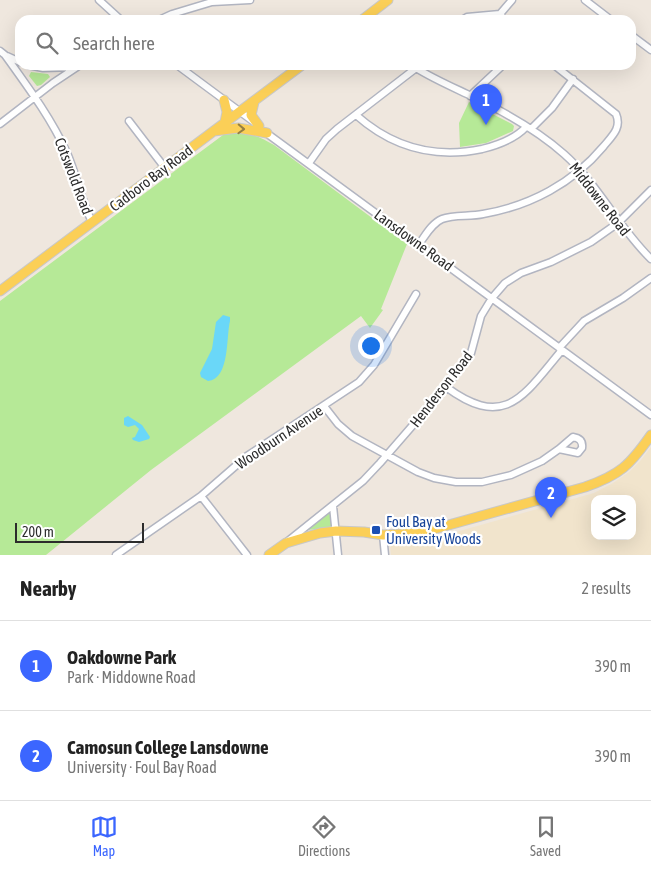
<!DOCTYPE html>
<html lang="en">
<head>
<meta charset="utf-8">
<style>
  :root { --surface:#fff; --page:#f2f2f2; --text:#222; --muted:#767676; --line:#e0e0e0; --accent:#3b66ff }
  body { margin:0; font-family:"Asap Condensed",sans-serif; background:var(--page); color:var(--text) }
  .controls { position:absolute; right:15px; bottom:15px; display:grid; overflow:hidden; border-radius:10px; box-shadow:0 5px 20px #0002 }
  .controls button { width:45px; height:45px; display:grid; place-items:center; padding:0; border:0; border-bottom:1px solid var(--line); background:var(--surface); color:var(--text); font:25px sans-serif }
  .scale { position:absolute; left:15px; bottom:12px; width:129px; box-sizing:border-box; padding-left:5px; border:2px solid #2c2c2c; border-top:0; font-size:14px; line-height:18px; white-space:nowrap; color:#2c2c2c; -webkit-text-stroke:4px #fff; paint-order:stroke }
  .you { position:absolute; left:370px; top:345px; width:18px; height:18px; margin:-12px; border:4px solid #fff; border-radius:50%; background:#1a73e8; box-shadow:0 0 0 8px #1a73e833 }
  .badge { display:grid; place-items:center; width:32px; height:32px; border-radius:50%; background:var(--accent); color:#fff; font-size:16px; font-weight:700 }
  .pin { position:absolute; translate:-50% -41px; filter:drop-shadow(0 1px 2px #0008) }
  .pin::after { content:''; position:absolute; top:26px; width:18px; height:15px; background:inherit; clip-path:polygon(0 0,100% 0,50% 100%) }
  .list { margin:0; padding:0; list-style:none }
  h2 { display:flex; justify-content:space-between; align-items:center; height:65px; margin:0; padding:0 20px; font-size:21px }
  h2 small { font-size:16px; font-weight:400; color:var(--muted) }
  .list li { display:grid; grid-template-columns:32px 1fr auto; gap:15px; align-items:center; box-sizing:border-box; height:90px; padding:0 20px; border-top:1px solid var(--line) }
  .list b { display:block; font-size:19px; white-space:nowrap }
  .list p { margin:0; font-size:16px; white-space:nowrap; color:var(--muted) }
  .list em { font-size:16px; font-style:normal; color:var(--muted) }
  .icon { flex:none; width:28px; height:28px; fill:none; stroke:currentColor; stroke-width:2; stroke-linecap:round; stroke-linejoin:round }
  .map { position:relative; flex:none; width:651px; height:555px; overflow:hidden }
  .search { position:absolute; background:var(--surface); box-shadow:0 5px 20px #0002; left:15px; right:15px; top:15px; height:55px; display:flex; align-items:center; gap:12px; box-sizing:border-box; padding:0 18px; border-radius:15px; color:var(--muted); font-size:19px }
  .sheet { height:245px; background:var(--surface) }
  nav { display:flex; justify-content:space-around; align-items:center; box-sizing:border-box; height:70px; border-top:1px solid var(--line); background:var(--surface); font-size:14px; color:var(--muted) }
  nav a { display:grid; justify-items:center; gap:2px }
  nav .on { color:var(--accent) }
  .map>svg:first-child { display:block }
  .education { fill:#f1e4cc; fill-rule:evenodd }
  .green { fill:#b6e997 }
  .water { fill:#6ad7f8 }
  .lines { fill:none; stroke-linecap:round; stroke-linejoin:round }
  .minor-casing { stroke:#b2b5c1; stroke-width:9 }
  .major-casing { stroke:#c8c8c8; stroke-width:11 }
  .minor { stroke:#fff; stroke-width:6 }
  .major { stroke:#fbcf57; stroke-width:9 }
  .oneway { stroke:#947e42 }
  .transit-dot { fill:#1a4fb4; stroke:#fff; stroke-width:2 }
  .labels { text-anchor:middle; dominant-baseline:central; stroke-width:4.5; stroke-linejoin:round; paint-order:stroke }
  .street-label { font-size:15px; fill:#2c2c2c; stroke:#fff }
  .transit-label { font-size:15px; fill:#164399; stroke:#fff; text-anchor:start }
</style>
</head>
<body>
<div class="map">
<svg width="651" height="555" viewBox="0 0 651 555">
  <rect width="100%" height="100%" fill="#efe7de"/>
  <!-- education -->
  <path class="education" d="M651,447v108h-260l-1,-11 34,-3 170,-48 19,-10 16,-11 12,-12zM595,499h37v37h-37z"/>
  <!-- green -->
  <path class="green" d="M31,72l17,2 2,3 -9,8 -4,1 -8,-10z
    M469,102l43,22 2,2 -1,5 -27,12 -26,4 -1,-24z
    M238,133c14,0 24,5 36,12l133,99 -26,65 2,1 -13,18 -9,-12 -210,154 -105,85h-46v-254l223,-166z
    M329,512l3,1v15l-26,2z"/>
  <!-- water -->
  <path class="water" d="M223,315l7,2v4c-4,16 0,58 -22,60l-7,-4 -1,-4 12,-24 4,-27z
    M128,416l14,9 8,12 -1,2 -10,3 -6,-2 -1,-2 3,-1 4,-8 -4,-4 -7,2 -4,-2v-7z"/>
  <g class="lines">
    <!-- minor casing -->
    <g class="minor-casing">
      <path id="minor" d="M99,0l22,20
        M585,0l26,20
        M500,14l5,6
        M159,20l13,-6 40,-12 38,-2
        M462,20l5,-3 33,-3 12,-14
        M631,35l20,15
        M0,51l5,4c23,32 46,63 62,98 10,23 14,47 25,69
        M7,56l13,6
        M28,65l15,3 32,-1
        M177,65l77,57
        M416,68c16,10 34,18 51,26 34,16 69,35 97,60 34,30 54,73 87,105
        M470,96l33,-31
        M356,115c36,32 78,44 126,34 16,-4 33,-10 44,-22
        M129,121l36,47
        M0,124l53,-41 27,-18
        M531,129l21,-21 21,-29
        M265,132l386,283
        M309,163l17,-24 11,-10 83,-64
        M419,244c6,-8 13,-21 23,-25 12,-5 28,-2 41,-5 47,-8 90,-31 120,-67 9,-11 19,-19 13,-33l-62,-49
        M559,348l25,-27 39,-23 28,-20
        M446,387c60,44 78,8 116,-37
        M324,406l14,18 14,12 66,36 16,6 22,4h26l29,-7 31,-14 17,-12 14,-12c6,1 10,4 9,11l-4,5 -19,-4
        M201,496l46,59
        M333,506l5,49
        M383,535l2,20
        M288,541l75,-60 17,-18 66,-76 25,-34 10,-37 11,-18 13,-15 16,-10 30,-11 40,-20 27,-19 33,-33
        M116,555l85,-59 46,-40 112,-74 15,-17 42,-71"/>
    </g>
    <!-- major casing -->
    <g class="major-casing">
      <path id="major" d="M362,20l26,-20
        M224,100l3,12 -2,10
        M254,102l-3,13 8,11
        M214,131l24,-3 29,5
        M0,291l302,-226
        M269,555l17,-12 34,-10 16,-2 28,1 19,3 37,-2 165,-46c35,-12 45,-22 66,-52"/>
    </g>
    <!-- minor -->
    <use href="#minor" class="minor"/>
    <!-- major -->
    <use href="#major" class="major"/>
  </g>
  <!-- one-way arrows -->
  <defs><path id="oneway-chevron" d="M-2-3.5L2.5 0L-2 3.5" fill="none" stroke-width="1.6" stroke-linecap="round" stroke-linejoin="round" transform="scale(1.25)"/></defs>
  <use class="oneway" href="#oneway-chevron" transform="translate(241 129) rotate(2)"/>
  <!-- markers -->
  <rect class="transit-dot" x="371" y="525" width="10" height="10" rx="2.5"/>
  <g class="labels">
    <!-- street labels -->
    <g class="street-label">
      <text transform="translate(74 176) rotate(69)">Cotswold Road</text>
      <text transform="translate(151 178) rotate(-37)">Cadboro Bay Road</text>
      <text transform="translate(600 199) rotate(52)">Middowne Road</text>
      <text transform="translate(414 240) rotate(36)">Lansdowne Road</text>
      <text transform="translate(441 389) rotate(-52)">Henderson Road</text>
      <text transform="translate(279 437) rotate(-34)">Woodburn Avenue</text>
    </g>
    <!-- transit labels -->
    <g class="transit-label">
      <text x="386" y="521">Foul Bay at<tspan x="386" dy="17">University Woods</tspan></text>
    </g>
  </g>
</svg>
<div class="controls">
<button><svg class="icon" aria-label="layers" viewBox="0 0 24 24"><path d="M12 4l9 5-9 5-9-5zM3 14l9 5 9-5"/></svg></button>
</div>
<div class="scale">200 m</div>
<div class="you"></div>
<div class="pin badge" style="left:486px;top:125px">1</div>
<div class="pin badge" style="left:551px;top:518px">2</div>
<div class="search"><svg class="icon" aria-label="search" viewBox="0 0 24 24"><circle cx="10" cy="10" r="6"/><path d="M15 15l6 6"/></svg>Search here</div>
</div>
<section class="sheet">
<h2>Nearby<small>2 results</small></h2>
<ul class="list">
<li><span class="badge">1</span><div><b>Oakdowne Park</b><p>Park · Middowne Road</p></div><em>390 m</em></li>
<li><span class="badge">2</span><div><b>Camosun College Lansdowne</b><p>University · Foul Bay Road</p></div><em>390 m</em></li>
</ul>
</section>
<nav>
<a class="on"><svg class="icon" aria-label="map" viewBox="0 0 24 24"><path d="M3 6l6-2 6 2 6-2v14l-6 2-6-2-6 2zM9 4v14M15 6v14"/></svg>Map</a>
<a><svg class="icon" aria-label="directions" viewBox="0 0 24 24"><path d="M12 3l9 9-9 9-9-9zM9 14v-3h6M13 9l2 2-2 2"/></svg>Directions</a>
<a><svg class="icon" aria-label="saved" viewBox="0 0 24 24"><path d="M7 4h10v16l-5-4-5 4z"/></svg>Saved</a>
</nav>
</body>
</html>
